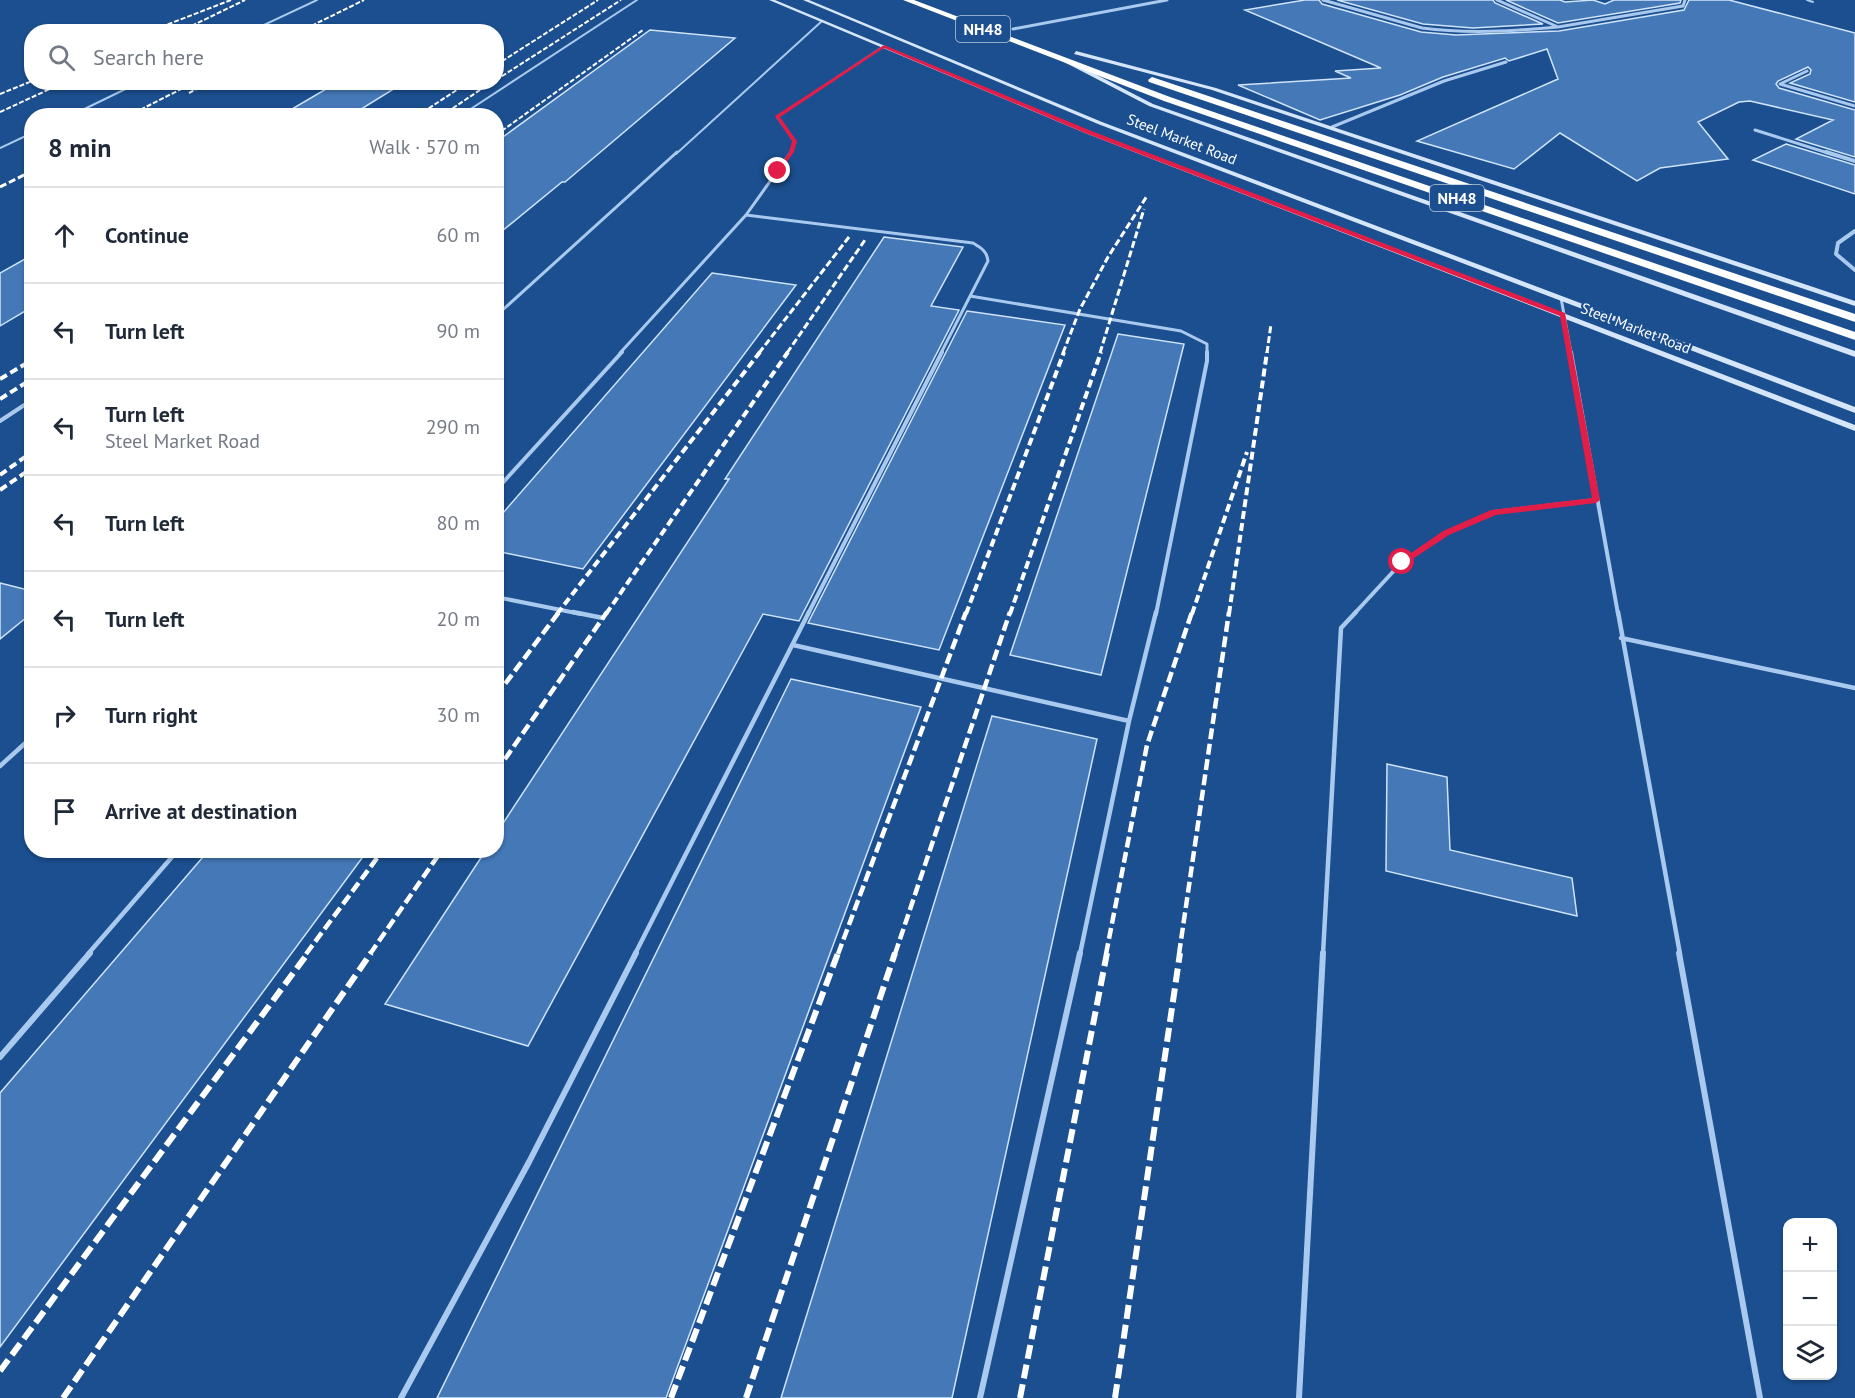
<!DOCTYPE html>
<html lang="en">
<head>
<meta charset="utf-8">
<style>
  :root { --surface:#fff; --page:#f6f6f7; --text:#1f2937; --muted:#747a83; --line:#e0e1e3 }
  body { margin:0; font-family:"PT Sans",sans-serif; background:var(--page); color:var(--text) }
  .controls { position:absolute; right:18px; bottom:18px; display:grid; overflow:hidden; border-radius:12px; box-shadow:0 2px 4px #0004 }
  .controls button { width:54px; height:54px; display:grid; place-items:center; padding:0; border:0; border-bottom:2px solid var(--line); background:var(--surface); color:var(--text); font:30px sans-serif }
  .stop { position:absolute; width:18px; height:18px; margin:-14px; border:4px solid #e11d48; border-radius:50%; background:#fff }
  .stop.end { background:#e11d48; border-color:#fff; box-shadow:0 2px 6px #0008 }
  .list { margin:0; padding:0; list-style:none }
  h2 { display:flex; justify-content:space-between; align-items:center; height:78px; margin:0; padding:0 24px; font-size:26px }
  h2 small { font-size:20px; font-weight:400; color:var(--muted) }
  .list li { display:grid; grid-template-columns:39px 1fr auto; gap:18px; align-items:center; box-sizing:border-box; height:96px; padding:0 24px; border-top:2px solid var(--line) }
  .list b { display:block; font-size:22px; white-space:nowrap }
  .list p { margin:0; font-size:20px; white-space:nowrap; color:var(--muted) }
  .list em { font-size:20px; font-style:normal; color:var(--muted) }
  .icon { flex:none; width:33px; height:33px; fill:none; stroke:currentColor; stroke-width:2; stroke-linecap:round; stroke-linejoin:round }
  .map { position:relative; flex:none; width:1855px; height:1398px; overflow:hidden }
  .search { position:absolute; background:var(--surface); box-shadow:0 2px 4px #0004; left:24px; top:24px; width:480px; height:66px; display:flex; align-items:center; gap:15px; box-sizing:border-box; padding:0 21px; border-radius:24px; color:var(--muted); font-size:22px }
  .panel { position:absolute; background:var(--surface); box-shadow:0 2px 4px #0004; left:24px; top:108px; width:480px; height:750px; border-radius:24px }
  .map>svg:first-child { display:block }
  .building { fill:#4478b7; stroke:#cfe3fa; stroke-width:1.5 }
  .lines { fill:none; stroke-linecap:round; stroke-linejoin:round }
  .lane-far4 { stroke:#a9c9ee; stroke-width:2 }
  .lane-far3 { stroke:#a9c9ee; stroke-width:3 }
  .lane-far2 { stroke:#a9c9ee; stroke-width:4 }
  .lane-far1 { stroke:#a9c9ee; stroke-width:4.5 }
  .lane { stroke:#a9c9ee; stroke-width:6 }
  .street-far1 { stroke:#a9c9ee; stroke-width:3 }
  .street { stroke:#a9c9ee; stroke-width:4 }
  .secondary { fill:#d6e6fa; fill-rule:evenodd }
  .highway { fill:#fff; fill-rule:evenodd }
  .rail-far4 { stroke:#fff; stroke-width:2; stroke-dasharray:5 2; stroke-linecap:butt }
  .rail-far3 { stroke:#fff; stroke-width:3; stroke-dasharray:7 3; stroke-linecap:butt }
  .rail-far2 { stroke:#fff; stroke-width:4; stroke-dasharray:8 4; stroke-linecap:butt }
  .rail-far1 { stroke:#fff; stroke-width:4.5; stroke-dasharray:11 4.5; stroke-linecap:butt }
  .rail { stroke:#fff; stroke-width:6; stroke-dasharray:14 6; stroke-linecap:butt }
  .route { fill:#e11d48 }
  .labels { text-anchor:middle; dominant-baseline:central; stroke-width:4.5; stroke-linejoin:round; paint-order:stroke }
  .far-street-label { font-size:15px; fill:#fff; stroke:#1b4f8f }
  .shield { fill:#1b4f8f; stroke:#bbcadd; stroke-width:1.5 }
  .shield-label { font-size:16px; font-weight:bold; fill:#fff }
</style>
</head>
<body>
<div class="map">
<svg width="1855" height="1398" viewBox="0 0 1855 1398">
  <rect width="100%" height="100%" fill="#1b4f8f"/>
  <!-- building -->
  <path class="building" d="M1305,0h14l3,4 99,28 35,3 103,-4 125,-21 5,-10h40l126,33v69l-65,-19 20,-9 1,-4 -3,-3 -30,14 -2,3 3,4 76,22v47l-59,-18 37,-19 -83,-19 -11,1 -41,20 30,37 -68,9 -23,13 -77,-48 -46,36 -97,-28 141,-62 -11,-30 -38,12 -4,-3 -62,19 -43,18 -80,25 -82,-35 113,-7 -16,-7 46,-3 -136,-58z
    M1337,0h156l2,3 48,21 -70,4 -50,-4z
    M1506,0h54l5,2 28,-2 12,4 9,-4h67l-1,3 -122,20z
    M650,30l85,8 -170,144h-3l-66,54v-94z
    M338,82h67l-55,34h-70z
    M1786,144l69,21v29l-102,-34z
    M884,237l79,10 -32,59 28,4 -160,311 -36,-7 -235,432 -143,-42 101,-154h10v-16l233,-355h-4z
    M32,255v52l-32,19v-53z
    M712,273l84,12 -213,284 -87,-18v-30z
    M967,311l98,14 -126,325 -131,-27z
    M1118,334l66,10 -83,331 -91,-20z
    M0,583l32,8v22l-32,26z
    M791,679l130,28 -255,691h-229z
    M992,716l105,23 -145,659h-171z
    M1387,764l60,13 3,73 122,28 5,38 -191,-45z
    M209,850h159l-368,497v-254z"/>
  <g class="lines">
    <!-- lane-far4 -->
    <path class="lane-far4" d="M1807,0l6,2
      M249,32l68,-32
      M70,116l70,-34
      M460,116l177,-116
      M0,148l32,-15
      M676,154l146,-133
      M790,154l4,-13 -17,-24 107,-71"/>
    <!-- lane-far3 -->
    <path class="lane-far3" d="M746,215l227,28c8,5 14,8 15,18l-47,92
      M970,296l211,35 26,13v9
      M1561,298l10,55
      M496,316l181,-164
      M620,353l126,-138 45,-63"/>
    <!-- lane-far2 -->
    <path class="lane-far2" d="M1571,352l47,262
      M0,421l32,-21
      M496,490l126,-138
      M496,597l85,17
      M808,614l134,-262
      M1156,614l51,-253v-9
      M1354,614l48,-52 44,-29 48,-21 102,-12"/>
    <!-- lane-far1 -->
    <path class="lane-far1" d="M573,612l30,6
      M1618,612l62,342
      M1621,638l234,50
      M793,645l336,76
      M0,766l32,-29
      M88,954l90,-104
      M635,954l174,-342
      M1080,954l49,-233 27,-109
      M1323,954l18,-326 15,-16"/>
    <!-- lane -->
    <path class="lane" d="M1679,953l81,445
      M0,1057l90,-104
      M401,1398l128,-236 107,-209
      M980,1398l100,-445
      M1299,1398l24,-445"/>
    <!-- street-far1 -->
    <path class="street-far1" d="M1323,0l99,28c46,6 90,3 136,-1l-61,-27
      M1558,27l125,-21 2,-6
      M1013,29l154,-29
      M1780,84l75,22
      M1780,84l27,-13
      M1332,127l112,-46 62,-19
      M1755,130l76,24"/>
    <!-- street -->
    <path class="street" d="M1826,152l29,9
      M1855,231l-17,12 -2,11 19,16"/>
    <!-- secondary -->
    <path class="secondary" d="M769,0h6l314,131 766,294v6l-770,-298z
      M803,0h6l293,122 753,285v6l-757,-289z
      M1076,51l140,37 639,213v5l-643,-216 -138,-36z
      M1066,59l87,45 702,247v6l-706,-251 -85,-44z"/>
    <!-- highway -->
    <path class="highway" d="M903,0h11l256,97 685,235v8l-691,-239z
      M1152,77l703,237v8l-706,-240 -1,-2z"/>
    <!-- rail-far4 -->
    <path class="rail-far4" d="M148,32l83,-32
      M179,32l66,-32
      M299,32l65,-32
      M496,65l102,-65
      M496,80l125,-80
      M189,93l21,-11
      M0,94l32,-13
      M0,112l65,-30
      M128,116l67,-34
      M417,116l52,-34
      M441,116l51,-34
      M496,135l147,-105"/>
    <!-- rail-far3 -->
    <path class="rail-far3" d="M0,187l32,-16
      M759,353l90,-116
      M787,353l78,-113
      M1063,353l17,-44 28,-52 39,-61
      M1100,353l44,-144
      M1267,353l4,-29"/>
    <!-- rail-far2 -->
    <path class="rail-far2" d="M0,379l32,-19
      M0,399l32,-20
      M0,475l32,-23
      M0,490l32,-22
      M557,614l203,-262
      M606,614l182,-262
      M966,614l98,-262
      M1010,614l91,-262
      M1192,614l55,-162
      M1229,614l38,-262"/>
    <!-- rail-far1 -->
    <path class="rail-far1" d="M496,696l63,-84
      M496,772l111,-160
      M306,954l77,-104
      M370,954l72,-104
      M838,954l128,-342
      M895,954l115,-342
      M1106,954l41,-209 45,-133
      M1179,954l50,-342"/>
    <!-- rail -->
    <path class="rail" d="M0,1371l308,-418
      M63,1398l308,-445
      M671,1398l167,-445
      M746,1398l149,-445
      M1020,1398l87,-445
      M1115,1398l65,-445"/>
  </g>
  <!-- route -->
  <path class="route" d="M884,45l205,85 476,183 35,187 -4,3 -100,12 -47,20 -44,29 -7,-2 45,-31 48,-21 101,-12 -32,-182 -475,-183 -201,-85 -104,69 17,24 -3,11 -14,20h-4l13,-20 3,-11 -17,-25z"/>
  <g class="labels">
    <!-- far-street labels -->
    <g class="far-street-label">
      <text transform="translate(1182 139) rotate(21)">Steel Market Road</text>
      <text transform="translate(1636 328) rotate(21)">Steel Market Road</text>
    </g>
    <!-- shield labels -->
    <g class="shield">
      <rect x="956" y="16" width="54" height="26" rx="4.5"/>
      <rect x="1430" y="185" width="54" height="26" rx="4.5"/>
    </g>
    <g class="shield-label">
      <text x="983" y="29">NH48</text>
      <text x="1457" y="198">NH48</text>
    </g>
  </g>
</svg>
<div class="controls">
<button>+</button>
<button>−</button>
<button><svg class="icon" aria-label="layers" viewBox="0 0 24 24"><path d="M12 4l9 5-9 5-9-5zM3 14l9 5 9-5"/></svg></button>
</div>
<div class="stop" style="left:1402px;top:562px"></div>
<div class="stop end" style="left:778px;top:171px"></div>
<div class="search"><svg class="icon" aria-label="search" viewBox="0 0 24 24"><circle cx="10" cy="10" r="6"/><path d="M15 15l6 6"/></svg>Search here</div>
<section class="panel">
<h2>8 min<small>Walk · 570 m</small></h2>
<ul class="list">
<li><svg class="icon" aria-label="ahead" viewBox="0 0 24 24"><path d="M12 20V5M6 11l6-6 6 6"/></svg><div><b>Continue</b></div><em>60 m</em></li>
<li><svg class="icon" aria-label="left" viewBox="0 0 24 24"><path d="M17 20v-9H6M10 6l-5 5 5 5"/></svg><div><b>Turn left</b></div><em>90 m</em></li>
<li><svg class="icon" aria-label="left" viewBox="0 0 24 24"><path d="M17 20v-9H6M10 6l-5 5 5 5"/></svg><div><b>Turn left</b><p>Steel Market Road</p></div><em>290 m</em></li>
<li><svg class="icon" aria-label="left" viewBox="0 0 24 24"><path d="M17 20v-9H6M10 6l-5 5 5 5"/></svg><div><b>Turn left</b></div><em>80 m</em></li>
<li><svg class="icon" aria-label="left" viewBox="0 0 24 24"><path d="M17 20v-9H6M10 6l-5 5 5 5"/></svg><div><b>Turn left</b></div><em>20 m</em></li>
<li><svg class="icon" aria-label="right" viewBox="0 0 24 24"><path d="M7 20v-9h11M14 6l5 5-5 5"/></svg><div><b>Turn right</b></div><em>30 m</em></li>
<li><svg class="icon" aria-label="arrive" viewBox="0 0 24 24"><path d="M6 21V4h12l-3 4 3 4H6"/></svg><div><b>Arrive at destination</b></div></li>
</ul>
</section>
</div>
</body>
</html>
